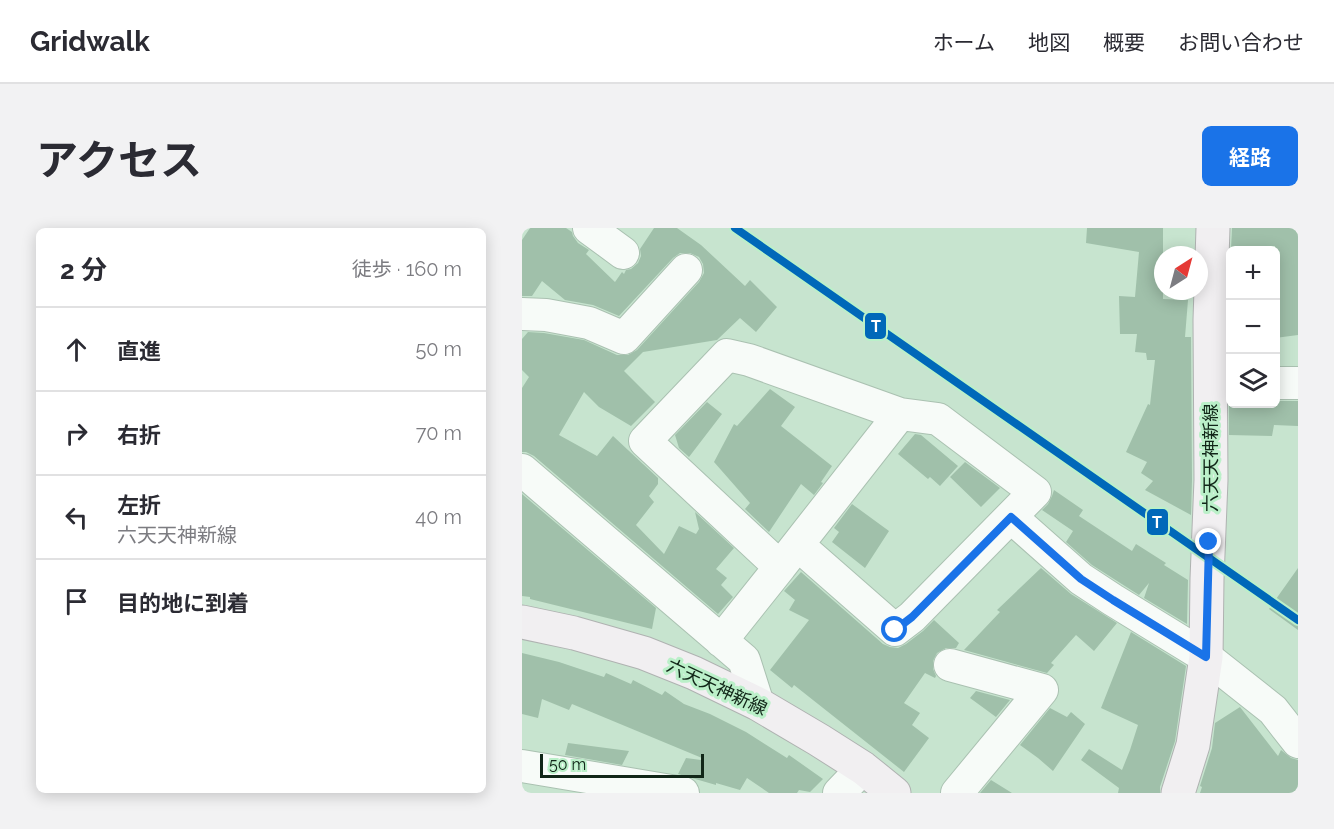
<!DOCTYPE html>
<html lang="ja">
<head>
<meta charset="utf-8">
<style>
  :root { --surface:#fff; --page:#f2f2f3; --text:#2b2b33; --muted:#7c7c81; --line:#e1e1e2; --accent:#1a73e8 }
  body { margin:0; font-family:Raleway,"Noto Sans JP",sans-serif; background:var(--page); color:var(--text) }
  .controls { position:absolute; right:18px; top:18px; display:grid; overflow:hidden; border-radius:9px; box-shadow:0 3px 15px #0003 }
  .controls button { width:54px; height:54px; display:grid; place-items:center; padding:0; border:0; border-bottom:2px solid var(--line); background:var(--surface); color:var(--text); font:30px sans-serif }
  .compass { position:absolute; left:632px; top:18px; width:54px; height:54px; border-radius:50%; background:var(--surface); box-shadow:0 3px 15px #0003; rotate:36deg }
  .scale { position:absolute; left:18px; bottom:15px; width:164px; box-sizing:border-box; padding-left:6px; border:3px solid #112618; border-top:0; font-size:16px; line-height:21px; white-space:nowrap; color:#112618; -webkit-text-stroke:4px #bbf0c9; paint-order:stroke }
  .stop { position:absolute; width:18px; height:18px; margin:-14px; border:4px solid #1a73e8; border-radius:50%; background:#fff }
  .stop.end { background:#1a73e8; border-color:#fff; box-shadow:0 2px 6px #0008 }
  .list { margin:0; padding:0; list-style:none }
  h2 { display:flex; justify-content:space-between; align-items:center; height:78px; margin:0; padding:0 24px; font-size:26px }
  h2 small { font-size:20px; font-weight:400; color:var(--muted) }
  .list li { display:grid; grid-template-columns:39px 1fr auto; gap:18px; align-items:center; box-sizing:border-box; height:84px; padding:0 24px; border-top:2px solid var(--line) }
  .list b { display:block; font-size:22px; white-space:nowrap }
  .list p { margin:0; font-size:20px; white-space:nowrap; color:var(--muted) }
  .list em { font-size:20px; font-style:normal; color:var(--muted) }
  .icon { flex:none; width:33px; height:33px; fill:none; stroke:currentColor; stroke-width:2; stroke-linecap:round; stroke-linejoin:round }
  .map { position:relative; flex:none; width:776px; height:565px; overflow:hidden; border-radius:9px }
  header { display:flex; align-items:center; gap:36px; box-sizing:border-box; height:84px; padding:0 30px; background:var(--surface); border-bottom:2px solid var(--line) }
  header strong { font-size:28px }
  nav { display:flex; gap:33px; margin-inline-start:auto; font-size:21px }
  .intro { display:flex; align-items:center; justify-content:space-between; box-sizing:border-box; height:144px; padding:0 36px }
  h1 { margin:0; font-size:42px }
  .button { padding:15px 27px; border-radius:9px; background:var(--accent); color:#fff; font-size:21px; font-weight:700 }
  main { display:flex; gap:36px; padding:0 36px }
  aside { flex:1; background:var(--surface); border-radius:9px; box-shadow:0 3px 15px #0003 }
  .map>svg:first-child { display:block }
  .building { fill:#a0c0aa }
  .lines { fill:none; stroke-linecap:round; stroke-linejoin:round }
  .minor-casing { stroke:#aac1b1; stroke-width:34 }
  .major-casing { stroke:#afb2b1; stroke-width:35 }
  .minor { stroke:#f7fbf8; stroke-width:32 }
  .major { stroke:#f1eff1; stroke-width:33 }
  .rail-1-casing { stroke:#bbf0c9; stroke-width:12 }
  .rail-1 { stroke:#0068b9; stroke-width:8 }
  .route { stroke:#1a73e8; stroke-width:8 }
  .labels { text-anchor:middle; dominant-baseline:central; stroke-width:6; stroke-linejoin:round; paint-order:stroke }
  .street-label { font-size:18px; fill:#112618; stroke:#bbf0c9 }
  .line-badge { stroke:#bbf0c9; stroke-width:2 }
  .badge-label { font-size:16px; text-anchor:middle; font-weight:bold; fill:#fff }
</style>
</head>
<body>
<header>
<strong>Gridwalk</strong>
<nav><a>ホーム</a><a>地図</a><a>概要</a><a>お問い合わせ</a></nav>
</header>
<div class="intro"><h1>アクセス</h1><a class="button">経路</a></div>
<main>
<aside>
<h2>2 分<small>徒歩 · 160 m</small></h2>
<ul class="list">
<li><svg class="icon" aria-label="ahead" viewBox="0 0 24 24"><path d="M12 20V5M6 11l6-6 6 6"/></svg><div><b>直進</b></div><em>50 m</em></li>
<li><svg class="icon" aria-label="right" viewBox="0 0 24 24"><path d="M7 20v-9h11M14 6l5 5-5 5"/></svg><div><b>右折</b></div><em>70 m</em></li>
<li><svg class="icon" aria-label="left" viewBox="0 0 24 24"><path d="M17 20v-9H6M10 6l-5 5 5 5"/></svg><div><b>左折</b><p>六天天神新線</p></div><em>40 m</em></li>
<li><svg class="icon" aria-label="arrive" viewBox="0 0 24 24"><path d="M6 21V4h12l-3 4 3 4H6"/></svg><div><b>目的地に到着</b></div></li>
</ul>
</aside>
<div class="map">
<svg width="776" height="565" viewBox="0 0 776 565">
  <rect width="100%" height="100%" fill="#c7e4cf"/>
  <!-- building -->
  <path class="building" d="M8,0h36l6,4 1,4 5,7 11,7 -3,4 29,28 7,-10 2,2 2,-4 5,-1 7,-6 3,-7 -1,-7 14,-21h23l24,17 44,41 5,-6 27,27 -21,25 -16,-14 -23,22 -74,12 -19,19 31,31 -24,24 -32,-19 -15,-15 -25,43 38,21 16,-20 45,42v6l-9,12 5,6 -18,23 28,29 15,-28 17,8 3,-5 -4,-17 39,36 -18,21 11,9 -6,7 12,12 -15,17 -184,-158 -8,-4h-4v-64l7,-11 -7,-7v-31l6,-7 16,1 40,7 33,15h11l9,-5 62,-68 5,-9 -1,-9 -4,-7 -9,-4h-10l-7,5 -54,58 -26,-11 -28,-5 -23,-19 -10,15h-10v-56z
    M565,0h76v71l25,1 -3,37h6l1,143 -1,35 -46,-25 8,-9 -12,-8 6,-11 -21,-10 22,-48 2,1 5,-45h-8l-1,-7 -11,-1 2,-18h-17l-1,-38 16,1 4,-45 -53,-9z
    M710,0h66v107l-23,3v-92l-44,3z
    M248,161l25,18 -14,19 51,40 -11,16 2,1 -9,12 -13,-11 -32,48 -24,-23 5,-6 -36,-41 20,-38 3,2z
    M753,173h23v25l-24,-1 -2,11 -43,-1v-30l46,-1z
    M185,174l15,12 -33,43 -10,-9 -4,-13z
    M393,206l6,1 37,31 -18,20 -10,-9 -2,2 -30,-25z
    M443,234l35,26 -19,19 -31,-30z
    M532,262l29,20 -4,6 53,35 4,-7 30,19 -2,2 24,15 -1,44 -43,-26 5,-15 -10,12 -47,-30 -26,-23 7,-11 -31,-21 6,-6 4,-8z
    M0,266l134,114 -4,21 -122,-30v-2l-8,-1z
    M330,276l37,27 -24,37 -33,-26 7,-10 -5,-4z
    M519,340l30,26 46,29 -23,28 -18,-16 -25,28 3,2 -7,8 -83,-23 36,-38 -3,-2z
    M776,340v62l-29,-21z
    M279,344l82,72 7,3 8,1 8,-4 17,-13 11,-11 25,23 -3,5h-10l-9,5 -4,8v8l3,7 -1,2 -10,-5 -21,30 16,10 -8,12 17,13 -25,34 -110,-87 -2,3 -22,-18 39,-50 -20,-10 6,-10 -11,-9z
    M609,404l55,34 -11,75 -15,46v6h-42l1,-5 -38,-28 8,-11 33,21 8,-20 8,-25 -37,-17z
    M0,425l37,9 45,15 2,-4 25,11 2,-4 29,15 3,-4 19,13 26,10 36,18 41,26 2,-3 34,24 -13,13 -11,-2 -2,3h-28l-22,-15 -7,12 -24,-7v2l-38,-11 8,-16 15,2 1,-2 -130,-54 -3,6 -27,-11 -4,19 -16,-4z
    M454,463l34,9 -14,17 -26,-19z
    M718,479l38,49 3,-6 10,8 7,2v33h-98l2,-6 -2,-1 12,-38 3,-25z
    M528,480l17,9 4,-5 14,12 -32,47 -15,-13 -18,-13z
    M46,515l61,8 -7,14 -57,-10z
    M469,552l21,13h-32z"/>
  <g class="lines">
    <!-- minor casing -->
    <g class="minor-casing">
      <path id="minor" d="M67,0l34,25
        M0,86l24,1 43,8 35,15 62,-68
        M754,155h22
        M0,242l222,190 14,44
        M489,289l70,62 32,21 93,57 67,53 25,32
        M276,317l97,85 17,-13 123,-125 -97,-73 -38,-5 -120,153 -135,-126 82,-86 22,5 151,54
        M199,413l59,-74
        M428,437l92,25 -85,103
        M0,538l161,27
        M317,565l24,-25"/>
    </g>
    <!-- major casing -->
    <g class="major-casing">
      <path id="major" d="M0,394l52,11 70,20 50,20 64,31 61,36 44,28 31,25
        M656,565l15,-48 13,-88 1,-78 4,-99 -1,-160 3,-92"/>
    </g>
    <!-- minor -->
    <use href="#minor" class="minor"/>
    <!-- major -->
    <use href="#major" class="major"/>
    <!-- rail-1 casing -->
    <g class="rail-1-casing">
      <path id="rail-1" d="M213,0l563,392"/>
    </g>
    <!-- rail-1 -->
    <use href="#rail-1" class="rail-1"/>
  </g>
  <g class="lines">
    <!-- route -->
    <path class="route" d="M373,402l17,-13 99,-100 70,62 32,21 93,57 3,-115"/>
  </g>
  <g class="labels">
    <!-- street labels -->
    <g class="street-label">
      <text transform="translate(688 230) rotate(-90)">六天天神新線</text>
      <text transform="translate(195 459) rotate(25)">六天天神新線</text>
    </g>
  </g>
  <g class="line-badge">
    <rect x="342" y="84" width="23" height="28" rx="6" fill="#0068b9"/>
    <rect x="624" y="280" width="23" height="28" rx="6" fill="#0068b9"/>
  </g>
  <g class="badge-label">
    <text x="354" y="104">T</text>
    <text x="635" y="300">T</text>
  </g>
</svg>
<div class="controls">
<button>+</button>
<button>−</button>
<button><svg class="icon" aria-label="layers" viewBox="0 0 24 24"><path d="M12 4l9 5-9 5-9-5zM3 14l9 5 9-5"/></svg></button>
</div>
<svg class="compass" viewBox="-18 -18 36 36"><path d="M0-13l5 13h-10z" fill="#e53935"/><path d="M0 13l5-13h-10z" fill="#7c7c81"/></svg>
<div class="scale">50 m</div>
<div class="stop" style="left:373px;top:402px"></div>
<div class="stop end" style="left:687px;top:314px"></div>
</div>
</main>
</body>
</html>
